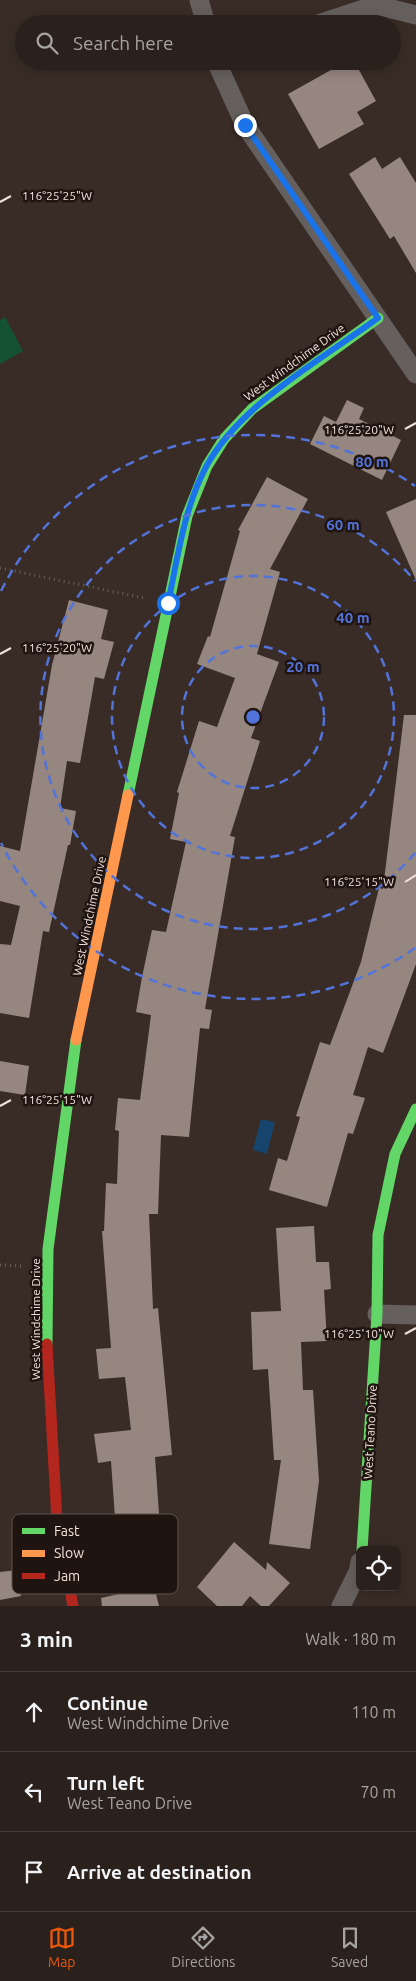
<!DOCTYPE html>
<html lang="en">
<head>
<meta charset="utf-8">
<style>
  :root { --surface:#2b211c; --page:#332925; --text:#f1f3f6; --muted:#a6a3a3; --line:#473e3b; --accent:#ea580c }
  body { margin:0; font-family:Ubuntu,sans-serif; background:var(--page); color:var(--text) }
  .controls { position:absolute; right:15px; bottom:15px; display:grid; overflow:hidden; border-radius:8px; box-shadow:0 2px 12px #0003 }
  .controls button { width:45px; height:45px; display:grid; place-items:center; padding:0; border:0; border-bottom:1px solid var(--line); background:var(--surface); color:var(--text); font:25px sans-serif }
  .stop { position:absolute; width:15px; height:15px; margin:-11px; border:4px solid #1a73e8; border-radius:50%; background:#fff }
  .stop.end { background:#1a73e8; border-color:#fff; box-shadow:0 1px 5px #0008 }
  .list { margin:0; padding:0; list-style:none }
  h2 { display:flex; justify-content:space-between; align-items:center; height:65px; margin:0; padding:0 20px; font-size:21px }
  h2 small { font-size:16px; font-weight:400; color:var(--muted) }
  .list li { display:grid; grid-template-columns:32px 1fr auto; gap:15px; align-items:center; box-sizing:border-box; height:80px; padding:0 20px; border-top:1px solid var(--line) }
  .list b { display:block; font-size:19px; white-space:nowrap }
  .list p { margin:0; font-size:16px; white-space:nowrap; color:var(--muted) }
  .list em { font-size:16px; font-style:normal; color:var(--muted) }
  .icon { flex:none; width:28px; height:28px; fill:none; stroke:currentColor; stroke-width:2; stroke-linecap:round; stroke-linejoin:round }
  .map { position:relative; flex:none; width:416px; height:1606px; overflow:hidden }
  .search { position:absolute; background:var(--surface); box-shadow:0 2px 12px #0003; left:15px; right:15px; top:15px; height:55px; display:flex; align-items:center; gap:12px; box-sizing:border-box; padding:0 18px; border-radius:28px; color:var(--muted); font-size:19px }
  .sheet { height:305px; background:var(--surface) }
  nav { display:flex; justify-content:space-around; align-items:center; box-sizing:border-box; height:70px; border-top:1px solid var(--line); background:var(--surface); font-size:14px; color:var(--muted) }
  nav a { display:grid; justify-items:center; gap:2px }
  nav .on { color:var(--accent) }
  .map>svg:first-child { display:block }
  .green { fill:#155233 }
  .water { fill:#16446c }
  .building { fill:#968680 }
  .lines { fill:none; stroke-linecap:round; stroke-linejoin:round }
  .path { stroke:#67605c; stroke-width:3; stroke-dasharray:1 4; stroke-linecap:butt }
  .street { stroke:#65605d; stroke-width:19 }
  .fast { stroke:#63d668; stroke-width:11 }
  .slow { stroke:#ff974d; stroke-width:11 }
  .jam { stroke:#b3261e; stroke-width:11 }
  .route { stroke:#1a73e8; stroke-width:6 }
  .ticks { fill:none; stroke:#f2e1db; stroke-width:2 }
  .ring { fill:none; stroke:#5273d9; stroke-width:2.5; stroke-dasharray:9 6 }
  .labels { text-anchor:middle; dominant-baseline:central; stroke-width:5; stroke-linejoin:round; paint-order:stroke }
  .street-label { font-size:12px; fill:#f2e1db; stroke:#1f1410 }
  .key { fill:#1f1410; stroke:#5e524d; stroke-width:1 }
  .key-label { font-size:14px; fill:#f2e1db }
  .ticks-label { font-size:12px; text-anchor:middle; fill:#f2e1db; stroke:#1f1410; stroke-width:5; stroke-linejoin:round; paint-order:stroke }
  .centre { fill:#5273d9; stroke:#1f1410; stroke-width:2.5 }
  .ring-label { font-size:15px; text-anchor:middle; font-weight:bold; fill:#5273d9; stroke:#1f1410; stroke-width:5; stroke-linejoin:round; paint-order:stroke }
</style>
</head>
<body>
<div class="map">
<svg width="416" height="1606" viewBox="0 0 416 1606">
  <rect width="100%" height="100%" fill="#392c26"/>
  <!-- green -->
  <path class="green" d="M5,317l18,34 -23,13v-44z"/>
  <!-- water -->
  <path class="water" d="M261,1119l14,3 -8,32 -14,-4z"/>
  <!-- building -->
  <path class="building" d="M347,61h7l22,40 -19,11 7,12 -45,25 -31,-55z
    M375,157l7,12 18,-12 16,26v90l-22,-37 -4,3 -41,-65z
    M347,400l17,8 -5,11 42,21 -19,40 -72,-36 14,-28 12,6z
    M267,477l41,22 -38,70 10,3 -23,82 22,8 -28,76 9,3 -30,95 5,1 -30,172 7,1 -3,19 -9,-1 -11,109 -28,-2 -3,79h-9l4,95 5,-1 14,147 -17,2 7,99 -19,-17 2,6 -36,3 -2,-30h8l-4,-57 -13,2 -4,-29 37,-4 -6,-53 -26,2 -3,-30 15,-1 -9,-117h2l2,-48 11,1 2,-53 -4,-1 3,-32 22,2 11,-85 -15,-3 6,-35 10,-47 14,2 20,-90 -16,-3 9,-46 -2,-1 22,-71 18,6 18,-49 -38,-14 11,-28 2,1 30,-106 -2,-1z
    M416,499v81l-30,-68z
    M69,600l39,10 -7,29 13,3 -10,37 -9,-2 -15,86 -13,-2 -7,47 16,3 -6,34h-2l-19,87 -6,-1 -14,87 -29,-5v-69l11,1 9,-39 -20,-5v-55l20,5 32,-186z
    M404,715h12v249l-33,89 -15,-6 -15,48 12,3 -12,36 -5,-1 -21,74 -58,-17 9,-32 9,3 13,-44 -4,-1 24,-74 10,3 31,-83 18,-74 4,1z
    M0,1061l29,5 -4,29 -25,-4z
    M314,1226l2,36h13l2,27 -7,1 3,51 -26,1 2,48h10l6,91 -9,68 -41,-5 12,-84h-7l-6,-91 -15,1 -2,-58 30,-1 -5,-83z
    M234,1542l32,28 1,-8 23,21 -21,23h-8l-11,-10 -8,10h-25l-20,-19z
    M17,1570l4,26 -21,4v-28z
    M154,1586l5,20h-57l-1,-8z"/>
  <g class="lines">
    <!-- path -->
    <path class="path" d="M0,568l144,30
      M0,1265l23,1"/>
    <!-- street -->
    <path class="street" d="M199,0l7,24
      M318,24l58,-19 40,10
      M216,61l29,64 171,249
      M377,1314l39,1
      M341,1606l17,-34 2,-10"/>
    <!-- fast -->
    <path class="fast" d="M128,795l59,-279 20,-50 17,-27 28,-30 126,-91
      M47,1344l1,-95 28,-209
      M362,1550l15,-236 1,-79 17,-81 21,-45"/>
    <!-- slow -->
    <path class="slow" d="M76,1040l52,-245"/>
    <!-- jam -->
    <path class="jam" d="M47,1344l10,177 16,85"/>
  </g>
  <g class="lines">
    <!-- route -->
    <path class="route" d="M168,603c10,-46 16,-96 39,-138 34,-61 115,-106 171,-147l-133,-193"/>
  </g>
  <!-- ticks -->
  <path class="ticks" d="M0,202l11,-6M405,429l11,-6M0,654l11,-6M405,882l11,-7M0,1106l11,-6M405,1334l11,-6"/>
  <!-- distance rings -->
  <g class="ring">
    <circle cx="253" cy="717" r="71"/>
    <circle cx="253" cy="717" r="141"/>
    <path d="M415 853A212 212 0 1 1 415 581"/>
    <path d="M415 948A282 282 0 0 1 1 843M1 591A282 282 0 0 1 415 486"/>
  </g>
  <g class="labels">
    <!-- street labels -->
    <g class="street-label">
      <text transform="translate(294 362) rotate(-36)">West Windchime Drive</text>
      <text transform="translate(89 916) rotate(-78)">West Windchime Drive</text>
      <text transform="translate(35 1319) rotate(-90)">West Windchime Drive</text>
      <text transform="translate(370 1432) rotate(-87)">West Teano Drive</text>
    </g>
  </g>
  <!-- legend -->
  <rect x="12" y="1514" width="166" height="80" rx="8" class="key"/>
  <rect x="22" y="1528" width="23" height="6" fill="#63d668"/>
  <rect x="22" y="1550" width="23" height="7" fill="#ff974d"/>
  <rect x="22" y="1573" width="23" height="6" fill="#b3261e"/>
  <g class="key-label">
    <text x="54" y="1536">Fast</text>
    <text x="54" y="1558">Slow</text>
    <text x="54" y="1581">Jam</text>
  </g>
  <g class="ticks-label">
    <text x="57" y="200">116°25'25"W</text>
    <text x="359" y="434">116°25'20"W</text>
    <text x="57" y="652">116°25'20"W</text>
    <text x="359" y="886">116°25'15"W</text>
    <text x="57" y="1104">116°25'15"W</text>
    <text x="359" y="1338">116°25'10"W</text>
  </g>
  <circle cx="253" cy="717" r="8" class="centre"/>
  <g class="ring-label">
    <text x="372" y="467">80 m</text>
    <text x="343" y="530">60 m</text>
    <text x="353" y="623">40 m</text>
    <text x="303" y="672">20 m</text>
  </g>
</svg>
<div class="controls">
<button><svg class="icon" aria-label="locate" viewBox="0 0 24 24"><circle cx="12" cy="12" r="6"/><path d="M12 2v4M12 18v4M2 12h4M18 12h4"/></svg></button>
</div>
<div class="stop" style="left:168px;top:603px"></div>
<div class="stop end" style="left:245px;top:125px"></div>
<div class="search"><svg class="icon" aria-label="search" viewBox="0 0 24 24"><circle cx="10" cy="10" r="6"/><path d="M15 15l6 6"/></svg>Search here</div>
</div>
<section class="sheet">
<h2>3 min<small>Walk · 180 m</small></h2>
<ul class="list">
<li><svg class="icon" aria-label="ahead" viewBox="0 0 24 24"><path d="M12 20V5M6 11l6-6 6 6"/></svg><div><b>Continue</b><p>West Windchime Drive</p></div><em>110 m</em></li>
<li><svg class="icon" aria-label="left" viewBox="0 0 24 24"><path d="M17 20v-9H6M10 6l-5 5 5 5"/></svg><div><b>Turn left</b><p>West Teano Drive</p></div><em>70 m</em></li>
<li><svg class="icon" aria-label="arrive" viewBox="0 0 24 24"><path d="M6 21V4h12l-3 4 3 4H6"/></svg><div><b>Arrive at destination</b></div></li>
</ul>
</section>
<nav>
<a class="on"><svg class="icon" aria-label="map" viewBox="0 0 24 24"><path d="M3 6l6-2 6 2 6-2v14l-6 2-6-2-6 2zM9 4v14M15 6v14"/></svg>Map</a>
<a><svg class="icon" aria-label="directions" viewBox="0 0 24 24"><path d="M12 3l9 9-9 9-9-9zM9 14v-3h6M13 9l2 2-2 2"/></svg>Directions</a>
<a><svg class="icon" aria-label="saved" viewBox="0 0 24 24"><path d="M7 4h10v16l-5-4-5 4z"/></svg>Saved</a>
</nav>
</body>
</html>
